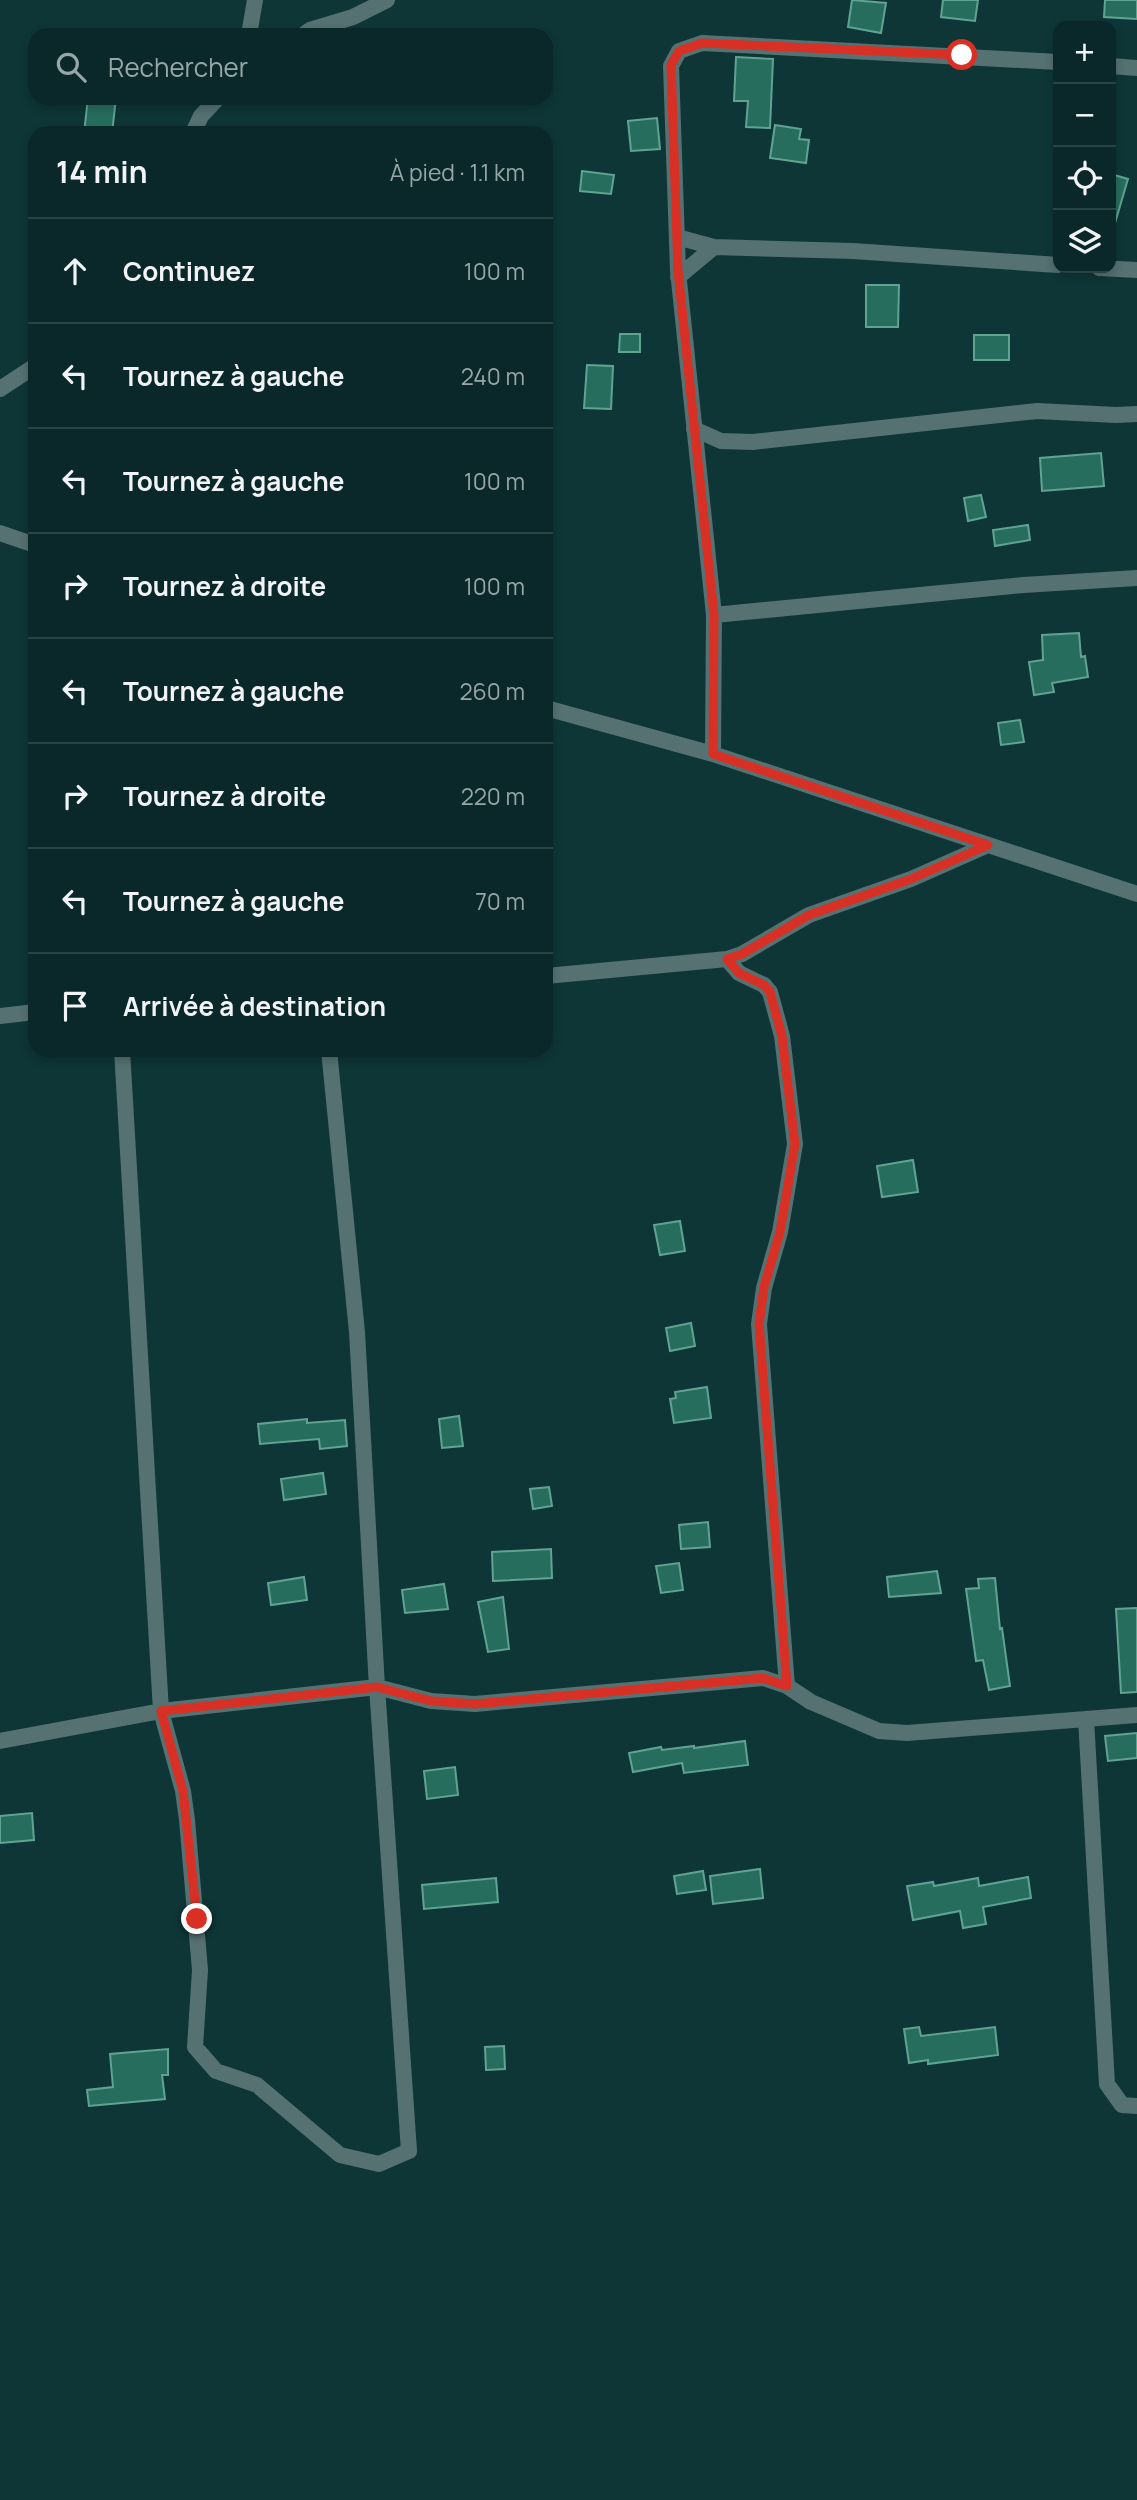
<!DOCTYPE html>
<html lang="fr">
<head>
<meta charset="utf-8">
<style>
  :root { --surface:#0a2829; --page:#183435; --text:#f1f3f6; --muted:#99a6a8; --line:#2a4446 }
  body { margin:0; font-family:Manrope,sans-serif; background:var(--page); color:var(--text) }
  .controls { position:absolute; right:21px; top:21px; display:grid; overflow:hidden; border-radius:14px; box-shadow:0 4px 10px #0003 }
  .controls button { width:63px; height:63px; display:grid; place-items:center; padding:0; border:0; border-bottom:2px solid var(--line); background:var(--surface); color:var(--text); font:35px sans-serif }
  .stop { position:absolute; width:21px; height:21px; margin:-16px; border:5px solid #d93025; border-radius:50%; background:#fff }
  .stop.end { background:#d93025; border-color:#fff; box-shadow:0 2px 7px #0008 }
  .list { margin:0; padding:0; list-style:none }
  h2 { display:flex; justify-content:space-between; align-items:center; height:91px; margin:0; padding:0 28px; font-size:30px }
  h2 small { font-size:23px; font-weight:400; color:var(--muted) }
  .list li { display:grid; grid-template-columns:46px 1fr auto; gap:21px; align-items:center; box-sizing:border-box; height:105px; padding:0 28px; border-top:2px solid var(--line) }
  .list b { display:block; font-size:26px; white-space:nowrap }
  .list em { font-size:23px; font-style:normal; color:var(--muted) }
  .icon { flex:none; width:38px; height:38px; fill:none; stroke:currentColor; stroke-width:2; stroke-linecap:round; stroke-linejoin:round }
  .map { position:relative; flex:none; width:1137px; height:2500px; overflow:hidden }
  .search { position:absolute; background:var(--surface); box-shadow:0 4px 10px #0003; left:28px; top:28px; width:525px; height:77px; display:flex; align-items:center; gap:18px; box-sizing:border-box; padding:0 24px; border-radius:21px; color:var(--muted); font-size:26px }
  .panel { position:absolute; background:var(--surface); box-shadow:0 4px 10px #0003; left:28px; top:126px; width:525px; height:931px; border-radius:21px }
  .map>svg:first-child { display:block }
  .building { fill:#276d5e; stroke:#60a393; stroke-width:2 }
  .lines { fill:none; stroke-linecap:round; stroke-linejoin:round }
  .street { stroke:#557172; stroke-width:16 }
  .route { stroke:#d93025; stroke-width:9 }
</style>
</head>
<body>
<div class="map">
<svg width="1137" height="2500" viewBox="0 0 1137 2500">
  <rect width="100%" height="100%" fill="#0e3637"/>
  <!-- building -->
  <path class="building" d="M852,0l34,3 -5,30 -33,-6z
    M943,0h35l-3,21 -34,-4z
    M1105,0h32v19l-33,-2z
    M736,57l37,2 -3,69 -24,-1 2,-26h-14z
    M88,98h28l-4,35h-28z
    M657,118l3,31 -29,2 -3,-30z
    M775,125l26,4 -2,10 10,1 -3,23 -36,-5z
    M582,171l32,4 -3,19 -31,-3z
    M1111,174l17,5 -13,44h-4z
    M866,285h33l-1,42h-32z
    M620,334h20v18h-21z
    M974,335h35v25h-35z
    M587,365l26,1 -2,43 -27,-1z
    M1101,453l3,33 -62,5 -2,-33z
    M981,495l5,22 -18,4 -4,-23z
    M1028,525l2,15 -35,6 -2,-16z
    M1079,633l2,24 4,-1 3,21 -36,6 2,9 -20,3 -5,-33 14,-2 -1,-25z
    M1020,720l4,22 -23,3 -3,-22z
    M913,1160l5,32 -36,5 -5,-31z
    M680,1221l5,30 -25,4 -6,-30z
    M691,1323l4,23 -25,5 -4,-23z
    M707,1387l4,31 -37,5 -4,-24 6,-1 -1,-6z
    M459,1416l4,30 -21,2 -3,-29z
    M307,1419v4l38,-3 2,26 -27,3 -1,-10 -59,5 -2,-20z
    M323,1473l3,21 -42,6 -3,-21z
    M549,1487l3,19 -19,3 -3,-20z
    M708,1522l2,25 -29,2 -2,-24z
    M551,1549l1,29 -59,3 -1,-29z
    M679,1563l4,27 -22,3 -5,-27z
    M937,1571l4,22 -52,4 -2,-20z
    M304,1577l3,23 -36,5 -3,-22z
    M995,1578l5,51 2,-1 8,58 -21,4 -6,-30 -7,1 -10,-72 13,-1 -1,-9z
    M444,1584l4,25 -43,4 -3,-23z
    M503,1597l6,52 -21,3 -10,-50z
    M1137,1608v84l-16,1 -5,-84z
    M1137,1733v25l-29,3 -3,-25z
    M745,1741l3,24 -64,8 -2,-10 -49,9 -4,-19 32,-6 1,3 32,-4v2z
    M455,1767l3,28 -31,4 -3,-28z
    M32,1813l2,27 -34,3v-27z
    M760,1869l3,29 -50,6 -3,-28z
    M703,1871l3,19 -29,4 -3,-18z
    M1028,1877l3,21 -48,9 3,17 -23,4 -3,-17 -47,9 -6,-34 26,-4 1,4 44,-8 1,8z
    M496,1878l2,24 -74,7 -2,-24z
    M919,2027l2,9 74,-9 3,28 -70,9v-4l-19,3 -5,-34z
    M504,2046l1,23 -19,1 -1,-23z
    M168,2049v26h-6l3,24 -76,7 -2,-16 26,-3 -3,-33z"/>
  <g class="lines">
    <!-- street -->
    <path class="street" d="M249,35l6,-35
      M303,35l7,-5 43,-13 34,-17
      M1111,66l26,2
      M193,133l8,-17 17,-18
      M677,237l37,10 139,4 205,14
      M1099,268l38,2
      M678,277l36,-30
      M0,389l35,-23
      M694,429l27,12 32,1 284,-31 79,4 21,-1
      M0,533l35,12
      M714,615l309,-30 114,-7
      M546,708l167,46 424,140
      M713,754l1,-139 -36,-344 -7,-205 8,-15 23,-8 356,19
      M727,959l12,14 25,12 6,7 12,44 13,108 -15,88 -16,56 -5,36 28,362
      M546,976l181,-17 15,-5 67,-39 102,-36 77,-34
      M0,1016l35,-4
      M122,1050l39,661 22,80 4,29 13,150 -5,77 21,24 41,14 83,70 39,9 30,-13 -32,-464 -20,-355 -28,-282
      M1086,1719l21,365 15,21 15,1
      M0,1741l161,-30 216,-24 54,14 44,3 288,-26 24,8 24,16 68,29 28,2 230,-18"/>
  </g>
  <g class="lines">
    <!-- route -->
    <path class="route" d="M197,1919l-14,-128 -22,-80 216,-24 54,14 44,3 288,-26 24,8 -28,-362 5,-37 16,-55 15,-88 -13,-108 -12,-44 -6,-7 -25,-12 -12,-14 15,-5 67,-39 102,-36 77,-34 -275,-91 1,-139 -36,-344 -7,-206 8,-14 23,-8 260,12"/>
  </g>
</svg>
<div class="controls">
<button>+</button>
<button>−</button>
<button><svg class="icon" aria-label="locate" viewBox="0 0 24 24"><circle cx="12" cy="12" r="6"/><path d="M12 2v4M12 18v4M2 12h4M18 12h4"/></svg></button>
<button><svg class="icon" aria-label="layers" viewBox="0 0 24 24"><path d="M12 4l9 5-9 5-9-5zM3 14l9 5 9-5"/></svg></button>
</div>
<div class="stop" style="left:962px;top:55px"></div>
<div class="stop end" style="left:197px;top:1919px"></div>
<div class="search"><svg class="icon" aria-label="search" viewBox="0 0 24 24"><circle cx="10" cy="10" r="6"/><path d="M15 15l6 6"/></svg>Rechercher</div>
<section class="panel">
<h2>14 min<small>À pied · 1.1 km</small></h2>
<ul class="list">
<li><svg class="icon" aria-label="ahead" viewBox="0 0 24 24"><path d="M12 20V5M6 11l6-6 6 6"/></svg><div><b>Continuez</b></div><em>100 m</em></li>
<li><svg class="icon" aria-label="left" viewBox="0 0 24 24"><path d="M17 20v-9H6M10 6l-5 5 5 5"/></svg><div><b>Tournez à gauche</b></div><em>240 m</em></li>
<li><svg class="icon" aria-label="left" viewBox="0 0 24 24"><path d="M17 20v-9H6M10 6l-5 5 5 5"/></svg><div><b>Tournez à gauche</b></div><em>100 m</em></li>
<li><svg class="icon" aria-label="right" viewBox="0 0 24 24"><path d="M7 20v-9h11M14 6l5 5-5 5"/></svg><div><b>Tournez à droite</b></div><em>100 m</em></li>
<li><svg class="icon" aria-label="left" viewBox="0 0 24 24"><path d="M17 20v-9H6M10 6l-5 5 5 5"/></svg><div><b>Tournez à gauche</b></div><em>260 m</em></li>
<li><svg class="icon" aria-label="right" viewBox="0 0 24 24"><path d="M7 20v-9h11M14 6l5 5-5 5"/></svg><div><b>Tournez à droite</b></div><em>220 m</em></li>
<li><svg class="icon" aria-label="left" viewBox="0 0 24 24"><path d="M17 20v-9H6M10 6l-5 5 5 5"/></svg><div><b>Tournez à gauche</b></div><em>70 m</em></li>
<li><svg class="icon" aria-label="arrive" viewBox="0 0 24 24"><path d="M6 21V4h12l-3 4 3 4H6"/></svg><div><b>Arrivée à destination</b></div></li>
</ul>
</section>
</div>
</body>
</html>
